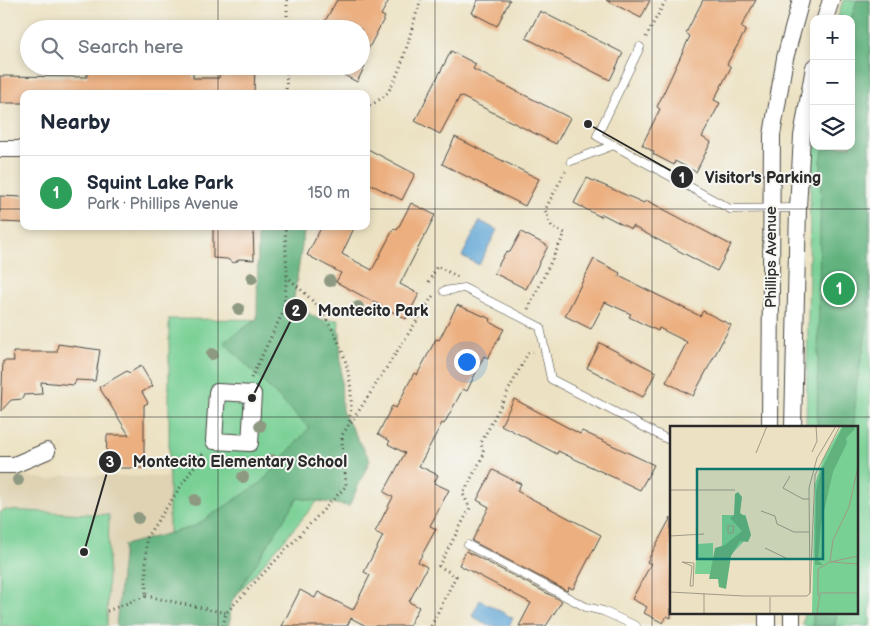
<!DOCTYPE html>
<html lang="en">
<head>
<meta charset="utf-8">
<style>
  :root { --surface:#fff; --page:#f6f6f7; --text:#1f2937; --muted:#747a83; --line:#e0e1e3; --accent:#b5179e }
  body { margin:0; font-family:"Balsamiq Sans",sans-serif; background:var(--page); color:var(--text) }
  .controls { position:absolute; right:15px; top:15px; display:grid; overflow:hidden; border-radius:10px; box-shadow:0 2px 8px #0003 }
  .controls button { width:45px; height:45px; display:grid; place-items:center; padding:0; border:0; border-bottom:1px solid var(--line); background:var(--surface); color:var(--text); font:25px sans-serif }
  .you { position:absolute; left:466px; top:361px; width:18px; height:18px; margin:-12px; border:4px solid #fff; border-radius:50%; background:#1a73e8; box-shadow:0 0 0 8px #1a73e833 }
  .badge { display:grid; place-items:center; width:32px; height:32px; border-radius:50%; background:var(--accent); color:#fff; font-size:16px; font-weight:700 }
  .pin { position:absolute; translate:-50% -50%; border:2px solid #fff; box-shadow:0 1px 5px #0006 }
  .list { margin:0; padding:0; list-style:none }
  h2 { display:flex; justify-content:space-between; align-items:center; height:65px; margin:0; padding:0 20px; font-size:21px }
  h2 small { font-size:16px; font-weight:400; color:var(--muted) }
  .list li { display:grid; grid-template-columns:32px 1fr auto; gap:15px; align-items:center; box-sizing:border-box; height:75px; padding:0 20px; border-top:1px solid var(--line) }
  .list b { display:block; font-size:19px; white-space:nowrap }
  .list p { margin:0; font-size:16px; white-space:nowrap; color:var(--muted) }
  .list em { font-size:16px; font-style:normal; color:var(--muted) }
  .icon { flex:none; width:28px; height:28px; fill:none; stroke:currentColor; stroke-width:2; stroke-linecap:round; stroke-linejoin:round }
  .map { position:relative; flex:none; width:870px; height:626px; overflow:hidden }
  .search { position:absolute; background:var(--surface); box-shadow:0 2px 8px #0003; left:20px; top:20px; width:350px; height:55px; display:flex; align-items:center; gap:12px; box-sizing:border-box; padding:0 18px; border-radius:28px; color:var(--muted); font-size:19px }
  .panel { position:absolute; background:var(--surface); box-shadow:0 2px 8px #0003; left:20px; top:90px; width:350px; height:140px; border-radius:10px }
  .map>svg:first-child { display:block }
  .built { fill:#dfd3b4 }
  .green { fill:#79d095; stroke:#527e60 }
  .forest { fill:#62b27e; stroke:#466e54 }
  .water { fill:#60a6d6; stroke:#466880 }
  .building { fill:#ecaf7f }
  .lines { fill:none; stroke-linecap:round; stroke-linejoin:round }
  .lane-casing { stroke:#484642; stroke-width:9 }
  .street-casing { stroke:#484642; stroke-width:18 }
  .path { stroke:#484642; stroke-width:3; stroke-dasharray:1 4; stroke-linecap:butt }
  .lane { stroke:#fff; stroke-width:8 }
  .street { stroke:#fff; stroke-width:16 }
  .tree { fill:#8e9981 }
  .grid { fill:none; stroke:#2b2b2b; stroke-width:1; stroke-opacity:0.55 }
  .labels { text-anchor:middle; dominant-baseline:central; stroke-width:4; stroke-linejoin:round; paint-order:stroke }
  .street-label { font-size:15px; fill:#2b2b2b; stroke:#f6f6f2 }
  .inset-road { fill:none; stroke:#9f9986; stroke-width:1 }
  .view { fill:#0f766e; fill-opacity:0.15; stroke:#0f766e; stroke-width:2.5 }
  .inset-edge { fill:none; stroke:#2b2b2b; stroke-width:2.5 }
  .leader { fill:none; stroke:#2b2b2b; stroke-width:2 }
  .callout-dot { fill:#2b2b2b; stroke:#f6f6f2; stroke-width:2 }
  .mark-label { font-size:15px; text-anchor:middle; font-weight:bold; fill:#fff }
  .callout-label { font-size:16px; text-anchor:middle; font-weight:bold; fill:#2b2b2b; stroke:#f6f6f2; stroke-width:4; stroke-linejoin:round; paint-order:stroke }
</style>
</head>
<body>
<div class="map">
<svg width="870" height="626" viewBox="0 0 870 626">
  <rect width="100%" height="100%" fill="#f6f6f2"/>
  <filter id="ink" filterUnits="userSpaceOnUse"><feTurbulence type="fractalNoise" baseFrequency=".02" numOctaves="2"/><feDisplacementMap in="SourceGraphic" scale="10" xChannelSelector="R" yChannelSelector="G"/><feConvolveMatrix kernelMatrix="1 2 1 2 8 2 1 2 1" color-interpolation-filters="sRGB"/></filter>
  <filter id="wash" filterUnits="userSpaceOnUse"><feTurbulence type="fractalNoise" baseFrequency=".0096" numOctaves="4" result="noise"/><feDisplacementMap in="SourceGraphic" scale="20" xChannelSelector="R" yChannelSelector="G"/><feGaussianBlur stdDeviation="1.12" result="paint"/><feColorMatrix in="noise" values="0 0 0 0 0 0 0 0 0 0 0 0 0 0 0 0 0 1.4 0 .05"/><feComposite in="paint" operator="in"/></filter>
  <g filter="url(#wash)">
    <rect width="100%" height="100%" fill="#ece2c3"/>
    <!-- built -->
    <path class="built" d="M64,475l105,2 -1,16 53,133h-221v-150h25l25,4z"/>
    <!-- green -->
    <path class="green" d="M843,0h27v626h-67l1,-14h52v-185h-50l5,-276 3,-26v21h37v-127h-14z
      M169,319l170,1 -10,168 -108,125 -52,-1z
      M4,510l105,5 -2,111h-107v-113z"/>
    <!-- forest -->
    <path class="forest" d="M857,0h13v312l-14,76 -2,39h-37l4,-266 3,-15h27v-126z
      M258,226h47l-12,78 47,28 2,79 28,49 -21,46 -51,-8 -66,103 -3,25h-113l8,-81 69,-18 68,-44 48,-55 -85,-86 33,-23z
      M813,612h24l-2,14h-22z"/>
    <!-- water -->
    <path class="water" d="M480,221l17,9 -18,35 -17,-9z
      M480,600l33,18 -4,8h-19l-18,-10z"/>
    <g id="blocks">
      <!-- building -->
      <path class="building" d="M337,0h52l-8,15 4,2 -24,46v-34h-21l-15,-8z
        M478,0h32l-13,26 -25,-13z
        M606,0h44l-9,18z
        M703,0h53l-15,27 5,3 -19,34 4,3 -17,33 6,3 -18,34 9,5 -15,30 -21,-11 -1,4 -21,-11 1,-2 -12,-7 18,-36 -3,-2 33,-71 -4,-3z
        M540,11l83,42 -13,27 -84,-42z
        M451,51l25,13 -3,5 97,49 -14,26 -96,-48 -20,38 -25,-13z
        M87,66h77v4h29v8h26l1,-12h35l-1,28h-230v9h-24v-27l87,1z
        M327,66h38l-8,16z
        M455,137l84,42 -14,27 -83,-42z
        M366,148l49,26 -13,26 -36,-18z
        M587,178l57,25 2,-3 85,45 -14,26 -85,-45 -1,3 -29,-15 -1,3 -27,-14z
        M0,196l24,1v26l-24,-1z
        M411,203l24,12 -35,69 19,10 -13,25 -70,-37 5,-9 -34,-18 15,-29h33l-13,28 30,16 22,-42 3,2z
        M213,226h40l1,34 -14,-1 -6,4 -7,-4 -14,-1z
        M521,232l27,14 -22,43 -32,-16 11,-20 5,-1z
        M594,259l26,14 -1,3 81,40 3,-5 28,14 -38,71 -27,-14 21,-40 -28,-14 -1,3 -29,-14 2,-3 -26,-12 -14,27 -26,-13z
        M457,305l34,14 -1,3 14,7 -16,29 -4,-2 -17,35 -4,-2 -19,35 -2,-1 -23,43 19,9 -4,8 15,7 -19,36 6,3 -18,33 9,5 -18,35 10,5 -10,19h-43l-15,-8 -4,8h-65l18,-36 15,8 3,-6 35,18 17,-35 -6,-3 19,-36 -8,-4 18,-35 -9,-5 21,-39 -17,-9 2,-3 -12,-7 14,-28 4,2 18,-35 3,2 19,-36 3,1z
        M600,343l56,29 -13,25 -56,-29z
        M58,344l42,6 -5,31 -19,-1 -2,5 -33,-3 1,12 -19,1v4l-12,1 -10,11 2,-50h11l-1,-9h44z
        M141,366l12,20 -11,6 6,11 -4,2v63h-38l1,-33h22l-30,-48 28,-16 2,2z
        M514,399l66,35 2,-3 72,34 -14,25 -82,-39 -1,3 -56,-29z
        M493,470l28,14 -4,7 84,44 -28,54 -4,-2 -2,4 -95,-50 17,-34 -12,-7z
        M671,517v101l-4,-2 -4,7 -19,-10 3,-6 -15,-8 19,-35 -4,-2z
        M466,551l96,50 -16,25h-27l12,-23 -72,-38z"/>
    </g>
  </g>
  <g filter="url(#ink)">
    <use href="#blocks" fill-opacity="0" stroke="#484642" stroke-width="1"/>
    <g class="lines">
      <!-- lane casing -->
      <g class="lane-casing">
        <path id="lane" d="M640,47l-43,89 133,73 68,-1
          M571,161l43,-16
          M444,291l20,-3 76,39 11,52 116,60h4
          M468,545l118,62 17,4 33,15"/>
      </g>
      <!-- street casing -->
      <g class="street-casing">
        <path id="street" d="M825,19l6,-19
          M0,149h24
          M217,392l36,2 -3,49 -36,-2z
          M770,427l2,-292 13,-77 16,-58
          M793,427l5,-219 4,-72 12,-69
          M0,465h14l33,-14
          M767,626v-14
          M792,626v-14"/>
      </g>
      <!-- path -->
      <path class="path" d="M287,0v29
        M646,37l20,-37
        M286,94l1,-28
        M366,108c7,-4 17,-10 22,-16 17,-27 22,-63 33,-92
        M429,282l8,-16 21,11
        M528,309l37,-76 -13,-6 -7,-17 21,-40
        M251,378l32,-66 4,-36 -2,-50
        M351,423l83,-129
        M146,596l80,17
        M107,611l39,-15v-58l58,-86
        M223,626l3,-13 120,-127c0,-8 -5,-46 -4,-50 1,-4 6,-8 7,-13 8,-41 -7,-86 -33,-118 -8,-10 -20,-19 -29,-29
        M431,626l25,-50 -17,-10 31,-58 -7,-14 21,-40 -3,-11 47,-90 5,-1"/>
      <!-- lane -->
      <use href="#lane" class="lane"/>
      <!-- street -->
      <use href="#street" class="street"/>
    </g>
    <!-- trees -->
    <g class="tree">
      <circle cx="252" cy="278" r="6"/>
      <circle cx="330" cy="281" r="6"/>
      <circle cx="358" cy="307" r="6"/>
      <circle cx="239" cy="309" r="6"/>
      <circle cx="212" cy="354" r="6"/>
      <circle cx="260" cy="426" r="6"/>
      <circle cx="272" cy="460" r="6"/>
      <circle cx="243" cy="477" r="6"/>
      <circle cx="18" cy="480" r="6"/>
      <circle cx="195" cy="500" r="6"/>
      <circle cx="138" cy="518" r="6"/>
    </g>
  </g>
  <!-- grid -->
  <path class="grid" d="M218,0v29M435,0v626M652,0v626M218,66v28M0,209h24M366,209h504M218,226v400M0,417h870"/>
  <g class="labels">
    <!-- street labels -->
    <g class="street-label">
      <text transform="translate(771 257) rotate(-90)">Phillips Avenue</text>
    </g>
  </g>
  <!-- overview -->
  <g transform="translate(670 426)">
    <rect width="188" height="188" fill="#ece2c3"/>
    <path d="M172,0h15v187h-45l3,-129 9,-27zM52,89h24l-1,25 -16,17h-7zM43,117v31h-18l2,-30z" fill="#79d095"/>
    <path d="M173,0h10l2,3 -9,9 1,5 -14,29 -12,53 -3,35 5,5h-8l1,-73 5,-22zM68,66l4,5 -2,16 6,4 5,18 -3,7 -8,-1 -9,15 -5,33 -7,-2 -1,-8h-9l6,-31 10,-3 17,-14 -12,-13 4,-3 1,-21z" fill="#62b27e"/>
    <path class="inset-road" d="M142,26l5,-11 -1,-15M86,27l11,-27M120,50l-7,12 20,11h6M0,64h65M91,85l14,5 2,8 17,8h15M58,100h6l-1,7h-5zM0,110l34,-2M95,122l25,12M12,136l12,1 -1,23h-3l2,-20zM160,136l28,-6M161,136l27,2M0,166l74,4h63l3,-3M140,167l-1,-105 8,-30 19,-32M140,167l5,-118 25,-49M148,170v-27l12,-7 3,-22 16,-33 9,-40M34,187v-20M100,187v-16M147,187l3,-20h38"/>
    <path class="view" d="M27,43h126v90h-126z"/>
    <rect width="188" height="188" class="inset-edge"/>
  </g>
  <!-- callouts -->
  <path class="leader" d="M588 124L682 177M252 398L296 310M84 552L110 462"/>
  <g class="callout-dot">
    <circle cx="588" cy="124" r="5"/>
    <circle cx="252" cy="398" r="5"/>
    <circle cx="84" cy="552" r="5"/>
    <circle cx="682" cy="177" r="12"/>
    <circle cx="296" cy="310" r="12"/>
    <circle cx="110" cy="462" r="12"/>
  </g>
  <g class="mark-label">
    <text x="682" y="183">1</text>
    <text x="296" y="316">2</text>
    <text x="110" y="467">3</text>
  </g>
  <g class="callout-label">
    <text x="763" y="183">Visitor's Parking</text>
    <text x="373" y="316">Montecito Park</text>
    <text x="240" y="467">Montecito Elementary School</text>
  </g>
</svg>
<div class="controls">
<button>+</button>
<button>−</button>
<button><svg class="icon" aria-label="layers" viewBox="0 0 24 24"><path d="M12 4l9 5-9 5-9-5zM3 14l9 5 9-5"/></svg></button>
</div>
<div class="you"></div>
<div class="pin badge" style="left:839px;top:289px;background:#2e9e5b">1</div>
<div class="search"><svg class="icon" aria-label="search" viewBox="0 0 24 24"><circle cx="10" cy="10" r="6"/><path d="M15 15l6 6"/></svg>Search here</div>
<section class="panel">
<h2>Nearby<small></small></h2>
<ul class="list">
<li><span class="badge" style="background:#2e9e5b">1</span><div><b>Squint Lake Park</b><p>Park · Phillips Avenue</p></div><em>150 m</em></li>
</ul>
</section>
</div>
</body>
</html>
